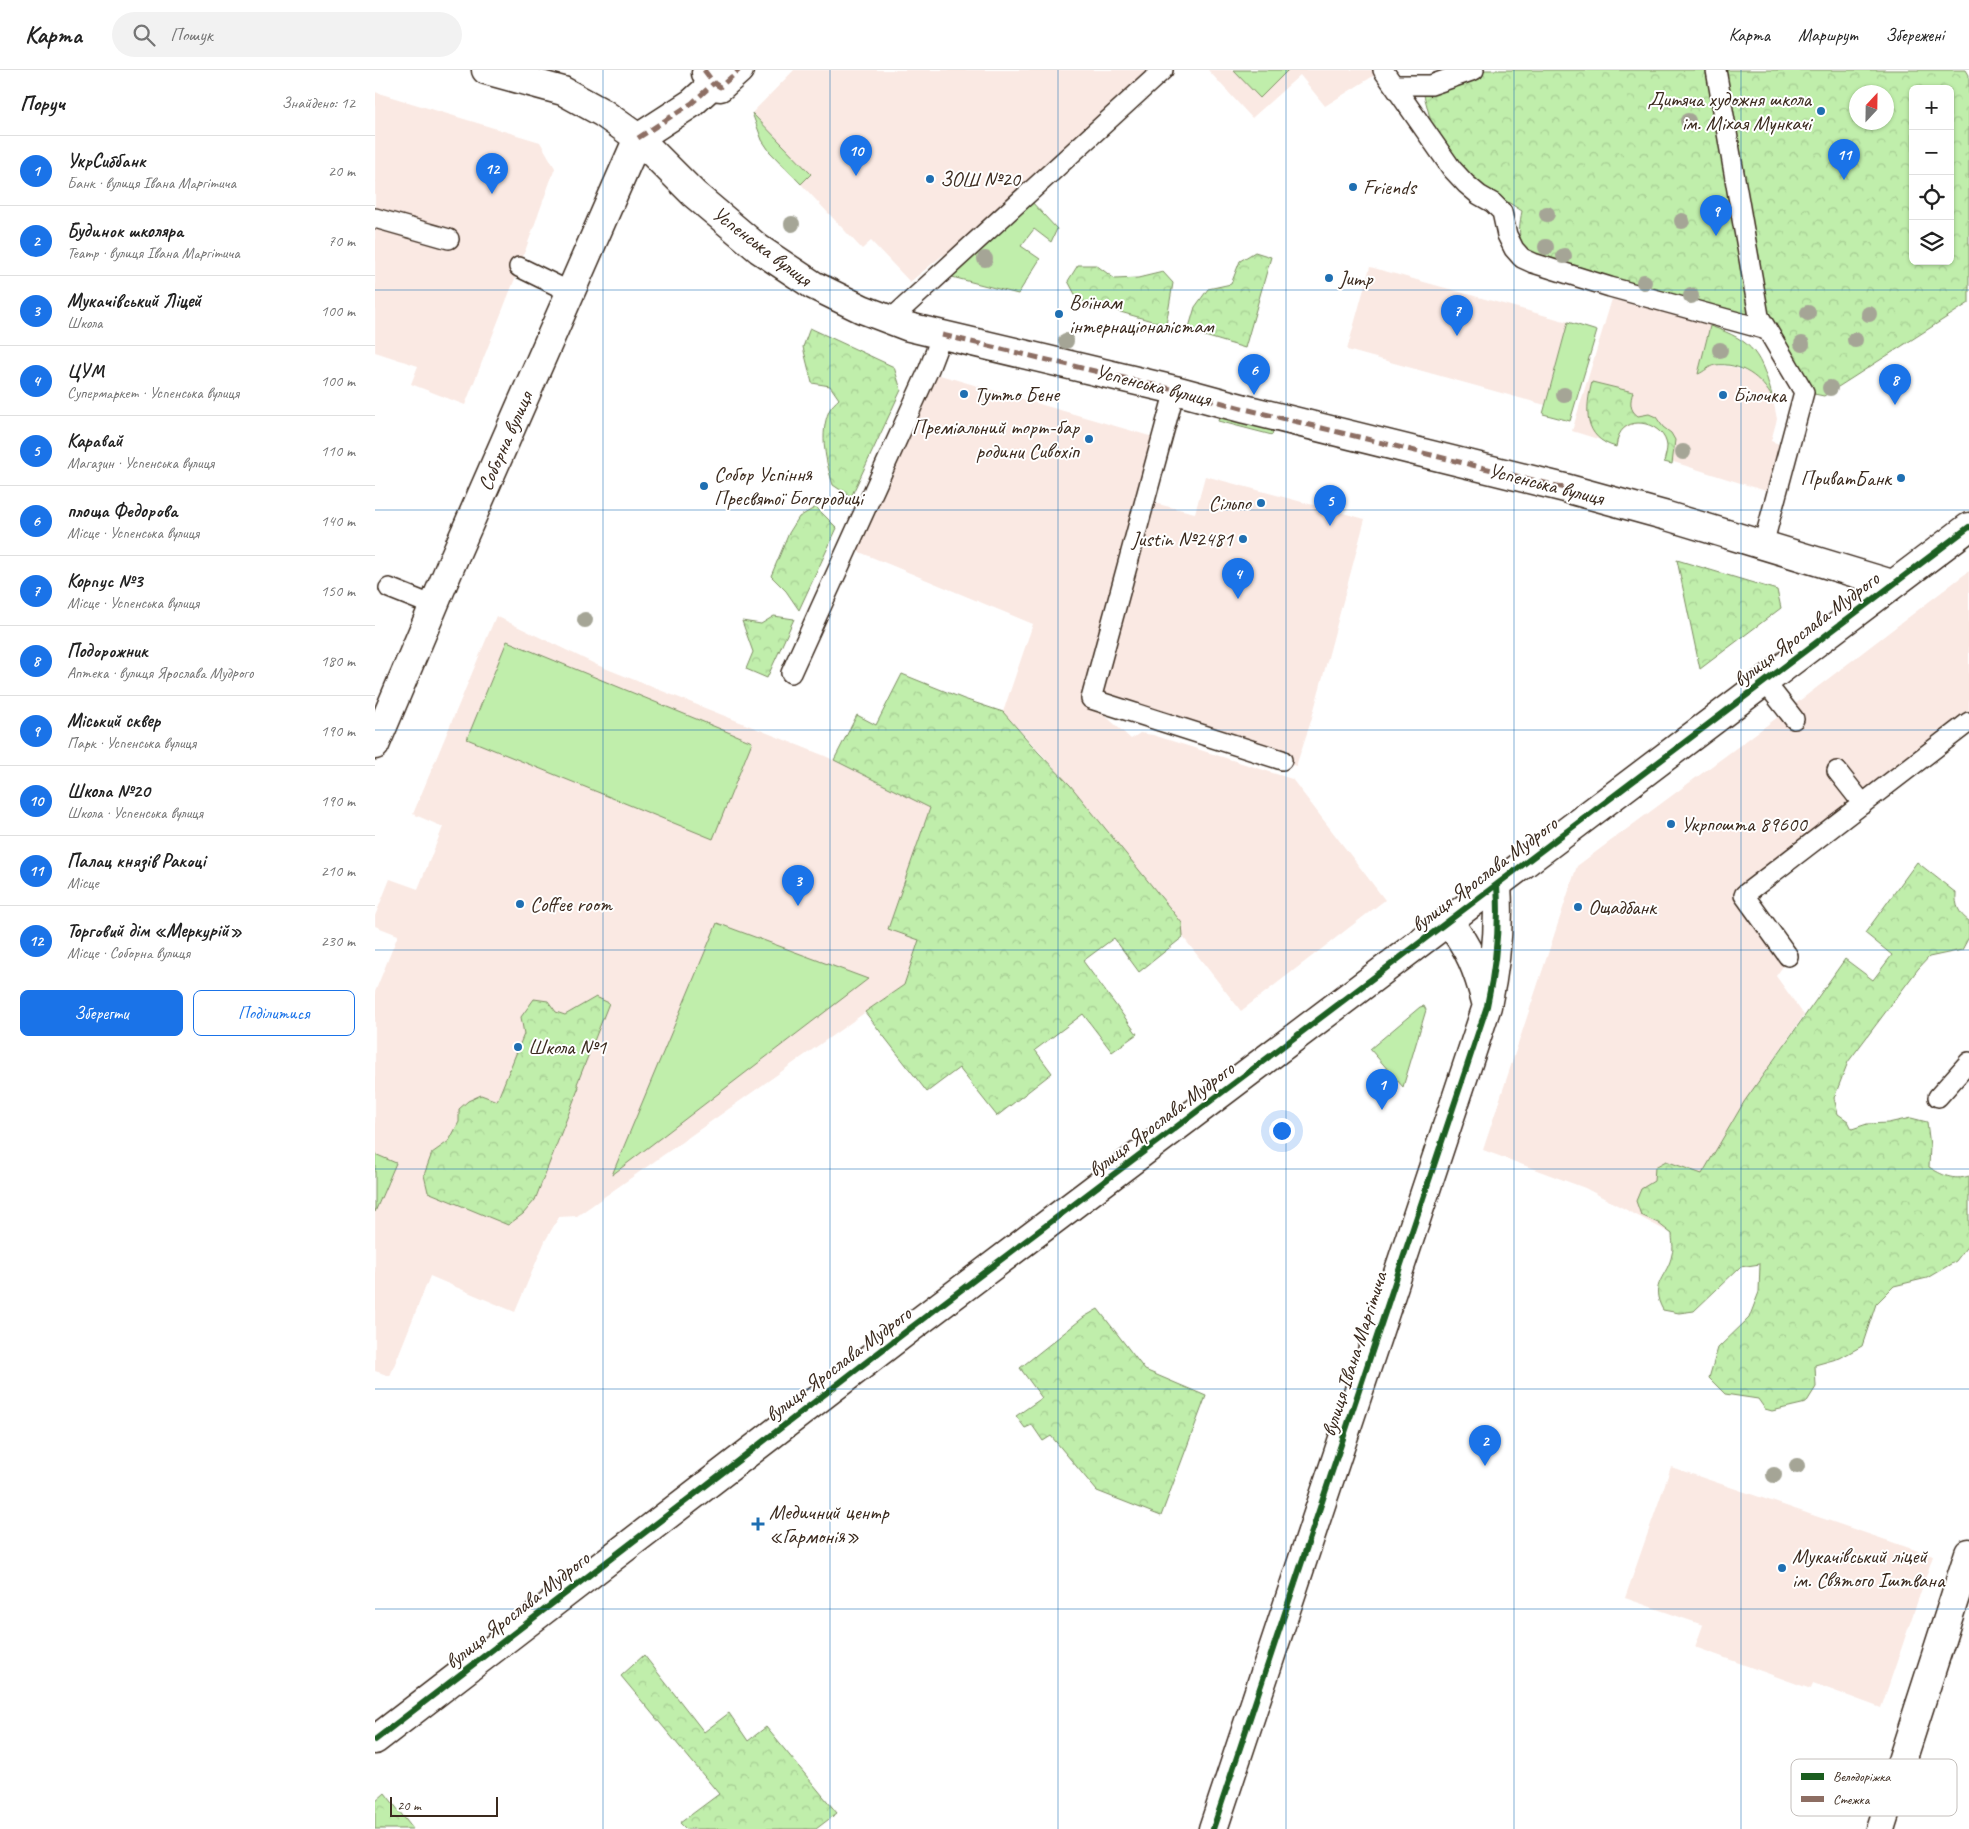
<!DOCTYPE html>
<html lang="uk">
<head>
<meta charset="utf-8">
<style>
  :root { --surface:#fff; --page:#f2f2f2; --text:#222; --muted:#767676; --line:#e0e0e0; --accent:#1a73e8 }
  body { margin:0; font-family:Caveat,sans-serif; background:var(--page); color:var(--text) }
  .controls { position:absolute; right:15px; top:15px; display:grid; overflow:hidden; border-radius:8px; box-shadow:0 1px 4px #0004 }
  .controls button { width:45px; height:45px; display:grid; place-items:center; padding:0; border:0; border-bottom:1px solid var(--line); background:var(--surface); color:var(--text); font:25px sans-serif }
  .compass { position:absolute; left:1474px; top:15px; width:45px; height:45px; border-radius:50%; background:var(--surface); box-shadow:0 1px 4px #0004; rotate:22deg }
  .scale { position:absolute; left:15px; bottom:12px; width:108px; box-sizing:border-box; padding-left:5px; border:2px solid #3b2a1e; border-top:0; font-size:14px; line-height:18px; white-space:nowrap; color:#3b2a1e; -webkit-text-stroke:4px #fff; paint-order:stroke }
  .you { position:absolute; left:906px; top:1060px; width:18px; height:18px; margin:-12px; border:4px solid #fff; border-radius:50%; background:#1a73e8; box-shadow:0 0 0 8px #1a73e833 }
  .badge { display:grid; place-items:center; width:32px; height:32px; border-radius:50%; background:var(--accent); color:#fff; font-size:16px; font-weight:700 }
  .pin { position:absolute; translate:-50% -41px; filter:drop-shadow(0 1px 2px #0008) }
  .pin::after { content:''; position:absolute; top:26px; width:18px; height:15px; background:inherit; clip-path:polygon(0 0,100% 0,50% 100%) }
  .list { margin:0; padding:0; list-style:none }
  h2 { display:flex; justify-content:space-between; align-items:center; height:65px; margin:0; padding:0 20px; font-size:21px }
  h2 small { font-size:16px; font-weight:400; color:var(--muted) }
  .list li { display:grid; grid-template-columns:32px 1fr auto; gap:15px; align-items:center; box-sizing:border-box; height:70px; padding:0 20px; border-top:1px solid var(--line) }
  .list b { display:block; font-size:19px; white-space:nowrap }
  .list p { margin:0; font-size:16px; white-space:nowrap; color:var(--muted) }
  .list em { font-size:16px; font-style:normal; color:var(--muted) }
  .actions { display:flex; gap:10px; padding:15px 20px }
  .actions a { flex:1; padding:11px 0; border:1px solid var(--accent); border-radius:8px; text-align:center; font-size:18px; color:var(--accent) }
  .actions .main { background:var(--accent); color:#fff }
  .icon { flex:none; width:28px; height:28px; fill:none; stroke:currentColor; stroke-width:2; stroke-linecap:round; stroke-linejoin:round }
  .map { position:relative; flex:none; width:1594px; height:1759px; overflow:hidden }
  header { display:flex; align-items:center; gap:30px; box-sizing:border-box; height:70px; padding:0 25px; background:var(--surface); border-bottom:1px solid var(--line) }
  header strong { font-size:24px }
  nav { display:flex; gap:28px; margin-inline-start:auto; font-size:18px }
  .search { width:350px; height:45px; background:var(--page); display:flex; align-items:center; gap:12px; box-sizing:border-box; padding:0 18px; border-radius:28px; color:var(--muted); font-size:19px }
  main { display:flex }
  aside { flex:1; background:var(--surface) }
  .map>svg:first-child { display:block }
  .built { fill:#fae9e3 }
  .green { fill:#c0eeab; stroke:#7e8c64 }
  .forest { fill:url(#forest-crowns); stroke:#7e8c64; fill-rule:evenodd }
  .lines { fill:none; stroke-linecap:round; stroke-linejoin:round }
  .lane-casing { stroke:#3b2a1e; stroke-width:22 }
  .street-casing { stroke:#3b2a1e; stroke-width:31 }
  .secondary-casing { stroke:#3b2a1e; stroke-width:31 }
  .lane { stroke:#fff; stroke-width:19 }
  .street { stroke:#fff; stroke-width:28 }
  .secondary { stroke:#fff; stroke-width:28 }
  .quiet { stroke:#8d6e63; stroke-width:5; stroke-dasharray:10 5; stroke-linecap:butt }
  .cycleway-casing { stroke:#fff; stroke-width:9 }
  .cycleway { stroke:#1b5e20; stroke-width:6 }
  .tree { fill:#a5a596 }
  .grid { fill:none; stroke:#1f6fb2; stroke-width:1; stroke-opacity:0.55 }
  .poi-dot { fill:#1f6fb2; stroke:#fff; stroke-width:2 }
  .labels { text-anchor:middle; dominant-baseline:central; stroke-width:4; stroke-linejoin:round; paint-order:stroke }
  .poi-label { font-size:21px; fill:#3b2a1e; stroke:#fff; text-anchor:start }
  .street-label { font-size:21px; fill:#3b2a1e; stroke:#fff }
  .key { fill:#fff; stroke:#c4bfbc; stroke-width:1 }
  .key-label { font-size:14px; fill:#3b2a1e }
</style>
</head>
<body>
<header>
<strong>Карта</strong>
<div class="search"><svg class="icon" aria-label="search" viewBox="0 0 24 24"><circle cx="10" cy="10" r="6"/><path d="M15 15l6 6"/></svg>Пошук</div>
<nav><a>Карта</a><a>Маршрут</a><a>Збережені</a></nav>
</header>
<main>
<aside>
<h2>Поруч<small>Знайдено: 12</small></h2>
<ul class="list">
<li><span class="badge">1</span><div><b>УкрСиббанк</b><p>Банк · вулиця Івана Маргітича</p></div><em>20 m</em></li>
<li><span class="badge">2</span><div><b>Будинок школяра</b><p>Театр · вулиця Івана Маргітича</p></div><em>70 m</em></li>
<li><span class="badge">3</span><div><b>Мукачівський Ліцей</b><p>Школа</p></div><em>100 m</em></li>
<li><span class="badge">4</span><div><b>ЦУМ</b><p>Супермаркет · Успенська вулиця</p></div><em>100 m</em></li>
<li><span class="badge">5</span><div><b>Каравай</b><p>Магазин · Успенська вулиця</p></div><em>110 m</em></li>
<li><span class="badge">6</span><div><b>площа Федорова</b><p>Місце · Успенська вулиця</p></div><em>140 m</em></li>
<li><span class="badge">7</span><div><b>Корпус №3</b><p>Місце · Успенська вулиця</p></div><em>150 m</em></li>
<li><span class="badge">8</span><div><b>Подорожник</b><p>Аптека · вулиця Ярослава Мудрого</p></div><em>180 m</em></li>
<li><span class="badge">9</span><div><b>Міський сквер</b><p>Парк · Успенська вулиця</p></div><em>190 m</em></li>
<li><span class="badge">10</span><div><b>Школа №20</b><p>Школа · Успенська вулиця</p></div><em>190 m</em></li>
<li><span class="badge">11</span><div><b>Палац князів Ракоці</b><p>Місце</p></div><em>210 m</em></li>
<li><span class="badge">12</span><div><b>Торговий дім «Меркурій»</b><p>Місце · Соборна вулиця</p></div><em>230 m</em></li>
</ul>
<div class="actions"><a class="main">Зберегти</a><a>Поділитися</a></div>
</aside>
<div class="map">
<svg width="1594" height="1759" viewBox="0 0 1594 1759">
  <defs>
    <pattern id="forest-crowns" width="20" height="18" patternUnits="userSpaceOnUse" patternTransform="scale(1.25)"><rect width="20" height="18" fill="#c0eeab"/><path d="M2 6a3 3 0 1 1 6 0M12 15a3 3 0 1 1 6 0" fill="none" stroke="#a6cc93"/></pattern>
  </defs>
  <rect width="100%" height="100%" fill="#fff"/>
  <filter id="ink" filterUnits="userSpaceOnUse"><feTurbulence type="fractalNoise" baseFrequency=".02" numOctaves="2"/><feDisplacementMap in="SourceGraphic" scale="10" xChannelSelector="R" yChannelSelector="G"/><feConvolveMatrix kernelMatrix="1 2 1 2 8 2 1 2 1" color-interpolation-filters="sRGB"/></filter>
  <g filter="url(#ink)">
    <!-- built -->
    <path class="built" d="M419,0h379l-216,200 -14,-15 -33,27 -39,-41 -9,8 -61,-65 9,-10 -58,-61z
      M833,0h175l-58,36 -25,-31 -48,43z
      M0,22l165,50 15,26 -39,108 -51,129 -54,-21 7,-18 -43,-14z
      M995,197l198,55 -23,83 -198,-55z
      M1237,229l98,25 -12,50 16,-9 19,2 20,7 15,17 5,8 4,20 -6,22 8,3 -13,47 -102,-32 3,-11 -1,-5 -4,-9 -12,-9 -8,-2 -9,1 -9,5 -5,5 -2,11 -45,-14z
      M558,303l227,66 -71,262 42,38 9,-6 13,2 139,44 93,121 -144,111 -58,-74 -1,-14 -112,-138 -67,-73 30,-88 -176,-73z
      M830,406l160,43 -54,202 -15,45 -205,-67 54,-198 50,12z
      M1594,501v146l-231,176 48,69 -10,14 28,39 -60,87 -72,132 -87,-46 -102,-38 94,-284 213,-158z
      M121,546l101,49 228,91 105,52 -42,121 31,11 -15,45 -327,231 -18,1 -14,24 -30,71 -85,-36 -40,100 -15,-5v-379l23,-57 -23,-9v-10l15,-37 28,10 25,-62 -30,-13z
      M1296,1397l262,89 -52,152 -68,-25 -2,6 -116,-42 8,-22 -78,-27z"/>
    <!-- green -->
    <path class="green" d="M858,0h55l-28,28z
      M377,43l59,61 -10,10 -31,-32 -8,-12z
      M655,130l27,29 -6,13 -17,-13 -13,17 19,13 -22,35 -66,-17 13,-20z
      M1193,252l29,9 -27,90 -27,-7z
      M1335,256c45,15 51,29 63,73 -11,-21 -32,-37 -58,-34 -6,1 -11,7 -17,9z
      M851,323l53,14 -7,28 -54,-14z
      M132,571l245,101 -39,97 -246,-100z
      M342,853l151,56 -256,196z
      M1049,936l2,4 -23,77 -33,-38 50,-42z
      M0,1084l21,9 -21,49z"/>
    <!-- forest -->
    <path class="forest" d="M1077,0h514l3,5v228l-145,93 -20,-4 -37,-62 -234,-67c-14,-23 -16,-26 -11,-52l-55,-35 -33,-43 -14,-53zM1538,19h37v172h-37zM1482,22h30v30h-30z
      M880,182l16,5 -26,91 -57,-17 7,-24 13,-18 23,-5 9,-23z
      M703,195h18l19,14 23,-1 25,-6 10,11 -7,42 -88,-25 -10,-19z
      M435,258l84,39 7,23 -50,107 -18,-12c-7,-23 -14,-51 -4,-74 2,-5 7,-9 10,-12l-9,-13 -18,-3 -9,-36z
      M1217,312l41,10c-3,9 -4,18 5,24l11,-2 7,3 7,10 8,6 4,7 -3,24 -8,-2c1,-5 3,-11 3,-16 -2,-22 -38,-33 -48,-11 -2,4 -2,8 -3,12 -33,-9 -31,-38 -24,-65z
      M441,437l21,21 -38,82 -13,-19 -15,-15 18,-43 10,-16z
      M1302,490l100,30 4,18 -81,61z
      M399,546l20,3 -27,59 -21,-9 7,-17 -11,-31 19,3z
      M527,604l62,25 39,13 35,40 32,33 112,138 1,14 -44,35 -25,-34 -31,23 54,73 -25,18 -29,-38 -48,36 17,23 -55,43 -38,-48 -32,24 -62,-80 39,-27 15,-45 -31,-11 42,-121 -96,-48 23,-45 19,10z
      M1542,792l39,31c-1,12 3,21 13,28v16l-7,13 -33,7 -11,12 -70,93 -14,36 4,16 10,7 4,8 15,-5 21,-1 23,-5 16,4 3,24 -1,21c13,8 24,14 40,9v68l-13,17 -29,17 -33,8 -18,18 -14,42 -22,12 -25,7 1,22 -10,16 -34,8 -7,-2 -7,-10 -33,-5 -16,-16 9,-30 31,-30 10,-26 1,-28 -20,3 -46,44 -15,2 -16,-3c-15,-27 5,-33 9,-56 2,-6 0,-14 0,-20l-14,-11 -17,-8 -5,-14 5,-12 13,-8 1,-14 11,-6 36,13 42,-72 101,-143 28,21 19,-25 -27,-22z
      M221,927l13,6 -32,81 2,3 -44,113 -12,14 -15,11 -80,-33 -4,-17 8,-22 17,-12 10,-19v-13l9,-8 13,-6 16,6 27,-67 -3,-17 13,-18 14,2 8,11 9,3z
      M723,1239l47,61 61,26 -45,120 -64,-25 -46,-55 -8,5 -11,-16 -7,3 -9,-12 26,-18 -22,-30 64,-51z
      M269,1585l60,77 25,-19 19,28 18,-14 71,86 -21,16h-130l-6,-6 39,-29 -98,-118z
      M10,1723l28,36h-38v-27z"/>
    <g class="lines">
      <!-- lane casing -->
      <g class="lane-casing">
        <path id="lane" d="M1008,0l69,99 14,15 13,11 14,8 9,9 5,23 7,14 8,9 11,5 77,24 157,43
          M1341,0l43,246 45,76 -41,153
          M1019,15h37l43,-15
          M0,148l74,21
          M144,197l51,25
          M515,250l273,-250
          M791,317l9,3 -84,309 191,61
          M14,518l45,18
          M416,603l138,-304 13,-34 12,3
          M1390,612l29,37
          M1462,701l26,33
          M1413,886l-44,-61 225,-173
          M1563,1027l31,-35"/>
      </g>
      <!-- street casing -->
      <g class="street-casing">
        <path id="street" d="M331,3l8,10 6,4 19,-17
          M339,13l-22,20 -54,35 56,56 65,55 54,36 49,24 47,18 266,63 70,19 320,79 102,28 225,68
          M1073,851c21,26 30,50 38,81
          M838,1759l274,-823c9,-41 13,-80 10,-121
          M1505,1759l89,-276"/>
      </g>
      <!-- secondary casing -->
      <g class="secondary-casing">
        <path id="secondary" d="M0,675l75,-178 188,-429 -35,-25 -40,-22 -77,-21
          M0,1670l533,-410 1061,-803"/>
      </g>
      <!-- lane -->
      <use href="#lane" class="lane"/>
      <!-- street -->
      <use href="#street" class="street"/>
      <!-- secondary -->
      <use href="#secondary" class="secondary"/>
      <!-- quiet -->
      <path class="quiet" d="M329,0l10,13 6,4 19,-17
        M263,68l54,-35 22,-20
        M567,265l233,55 70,19 320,79"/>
      <!-- cycleway casing -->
      <g class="cycleway-casing">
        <path id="cycleway" d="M0,1670l533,-410 1061,-803
          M838,1759l274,-823c9,-41 13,-80 10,-121"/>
      </g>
      <!-- cycleway -->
      <use href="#cycleway" class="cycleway"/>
    </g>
    <!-- trees -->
    <g class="tree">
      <circle cx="1313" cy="51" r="8"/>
      <circle cx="1172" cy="144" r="8"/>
      <circle cx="1307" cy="151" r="8"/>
      <circle cx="417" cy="154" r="8"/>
      <circle cx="1171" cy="177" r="8"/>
      <circle cx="1189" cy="186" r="8"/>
      <circle cx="610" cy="189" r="8"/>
      <circle cx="1269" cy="212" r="8"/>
      <circle cx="1316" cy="226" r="8"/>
      <circle cx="1433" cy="243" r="8"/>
      <circle cx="1494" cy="244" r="8"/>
      <circle cx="1480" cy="270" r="8"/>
      <circle cx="691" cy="271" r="8"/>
      <circle cx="1427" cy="274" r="8"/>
      <circle cx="1345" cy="280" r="8"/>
      <circle cx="1455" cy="318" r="8"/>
      <circle cx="1189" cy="325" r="8"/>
      <circle cx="1308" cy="382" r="8"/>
      <circle cx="210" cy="550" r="8"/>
      <circle cx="1422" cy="1396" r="8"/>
      <circle cx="1399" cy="1405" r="8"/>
    </g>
  </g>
  <!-- grid -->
  <path class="grid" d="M228,0v1759M455,0v1759M683,0v1759M911,0v1759M1139,0v1759M1366,0v1759M0,220h1594M0,440h1594M0,660h1594M0,880h1594M0,1099h1594M0,1319h1594M0,1539h1594"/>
  <!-- markers -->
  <g class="poi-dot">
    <circle cx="1446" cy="41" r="5"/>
    <circle cx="555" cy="109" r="5"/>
    <circle cx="978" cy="117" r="5"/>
    <circle cx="954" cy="208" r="5"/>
    <circle cx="684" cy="244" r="5"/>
    <circle cx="589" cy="324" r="5"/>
    <circle cx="1348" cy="325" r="5"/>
    <circle cx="714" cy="369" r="5"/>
    <circle cx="1526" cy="408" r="5"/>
    <circle cx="329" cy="416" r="5"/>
    <circle cx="886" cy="433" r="5"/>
    <circle cx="868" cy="469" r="5"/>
    <circle cx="1296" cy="754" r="5"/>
    <circle cx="145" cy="834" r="5"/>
    <circle cx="1203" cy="837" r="5"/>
    <circle cx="143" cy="977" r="5"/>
    <path d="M380.5 1446.5h5v5h5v5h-5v5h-5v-5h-5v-5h5z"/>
    <circle cx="1407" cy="1498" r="5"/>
  </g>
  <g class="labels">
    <!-- poi labels -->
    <g class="poi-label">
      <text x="1436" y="29" text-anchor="end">Дитяча художня школа<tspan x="1436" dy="24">ім. Міхая Мункачі</tspan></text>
      <text x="565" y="109">ЗОШ №20</text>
      <text x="988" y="117">Friends</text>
      <text x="964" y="208">Jump</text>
      <text x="694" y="232">Воїнам<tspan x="694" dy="24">інтернаціоналістам</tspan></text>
      <text x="599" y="324">Тутто Бене</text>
      <text x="1358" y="325">Білочка</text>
      <text x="704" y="357" text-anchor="end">Преміальний торт-бар<tspan x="704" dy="24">родини Сивохіп</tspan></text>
      <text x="339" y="404">Собор Успіння<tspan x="339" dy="24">Пресвятої Богородиці</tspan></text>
      <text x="1516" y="408" text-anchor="end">ПриватБанк</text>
      <text x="876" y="433" text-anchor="end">Сільпо</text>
      <text x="858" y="469" text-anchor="end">Justin №2481</text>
      <text x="1306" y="754">Укрпошта 89600</text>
      <text x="155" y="834">Coffee room</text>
      <text x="1213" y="837">Ощадбанк</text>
      <text x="153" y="977">Школа №1</text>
      <text x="394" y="1442">Медичний центр<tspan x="394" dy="24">«Гармонія»</tspan></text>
      <text x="1417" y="1486">Мукачівський ліцей<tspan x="1417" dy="24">ім. Святого Іштвана</tspan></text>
    </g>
    <!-- street labels -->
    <g class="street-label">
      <text transform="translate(387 176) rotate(37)">Успенська вулиця</text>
      <text transform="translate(778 315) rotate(14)">Успенська вулиця</text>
      <text transform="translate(130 371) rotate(-66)">Соборна вулиця</text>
      <text transform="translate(1171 414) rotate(14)">Успенська вулиця</text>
      <text transform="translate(1431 559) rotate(-37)">вулиця Ярослава Мудрого</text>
      <text transform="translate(1109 804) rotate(-37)">вулиця Ярослава Мудрого</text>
      <text transform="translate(786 1049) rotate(-37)">вулиця Ярослава Мудрого</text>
      <text transform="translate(979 1284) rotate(-72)">вулиця Івана Маргітича</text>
      <text transform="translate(463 1294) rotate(-37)">вулиця Ярослава Мудрого</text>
      <text transform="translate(142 1540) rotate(-38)">вулиця Ярослава Мудрого</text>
    </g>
  </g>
  <!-- legend -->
  <rect x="1416" y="1689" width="166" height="57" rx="8" class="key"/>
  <rect x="1426" y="1703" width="23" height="7" fill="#1b5e20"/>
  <rect x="1426" y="1726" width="23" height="6" fill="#8d6e63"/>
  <g class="key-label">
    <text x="1458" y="1711">Велодоріжка</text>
    <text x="1458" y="1734">Стежка</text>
  </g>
</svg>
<div class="controls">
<button>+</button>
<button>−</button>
<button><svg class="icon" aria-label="locate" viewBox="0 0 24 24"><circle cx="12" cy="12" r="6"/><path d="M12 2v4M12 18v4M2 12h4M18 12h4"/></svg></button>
<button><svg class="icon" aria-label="layers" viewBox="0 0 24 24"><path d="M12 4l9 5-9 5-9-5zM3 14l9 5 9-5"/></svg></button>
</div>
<svg class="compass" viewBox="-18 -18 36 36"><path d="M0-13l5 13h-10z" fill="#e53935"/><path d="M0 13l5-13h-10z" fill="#767676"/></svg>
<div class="scale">20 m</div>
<div class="you"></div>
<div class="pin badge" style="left:1007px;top:1040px">1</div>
<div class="pin badge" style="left:1110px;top:1396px">2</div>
<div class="pin badge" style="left:423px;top:836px">3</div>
<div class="pin badge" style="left:863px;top:529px">4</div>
<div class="pin badge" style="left:955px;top:456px">5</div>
<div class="pin badge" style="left:879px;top:325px">6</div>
<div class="pin badge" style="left:1082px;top:266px">7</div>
<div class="pin badge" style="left:1520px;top:335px">8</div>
<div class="pin badge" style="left:1341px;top:166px">9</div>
<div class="pin badge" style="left:481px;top:106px">10</div>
<div class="pin badge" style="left:1469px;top:110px">11</div>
<div class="pin badge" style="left:117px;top:124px">12</div>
</div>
</main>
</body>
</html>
